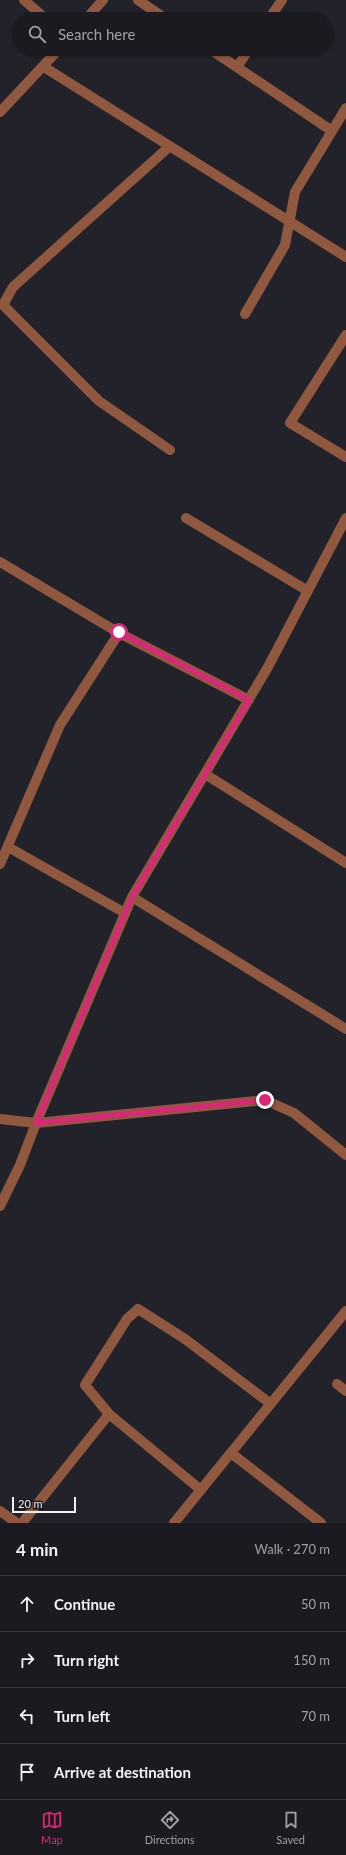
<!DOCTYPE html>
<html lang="en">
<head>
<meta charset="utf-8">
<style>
  :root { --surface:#1a1a20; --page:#27272d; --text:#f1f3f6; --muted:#9fa1a5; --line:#38383e; --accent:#db2777 }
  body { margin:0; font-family:Lato,sans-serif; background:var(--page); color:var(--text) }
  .scale { position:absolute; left:12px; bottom:10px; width:64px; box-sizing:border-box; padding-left:4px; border:2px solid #f1f2f7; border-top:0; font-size:11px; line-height:14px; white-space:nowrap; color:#f1f2f7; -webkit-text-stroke:3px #191a20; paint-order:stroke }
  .stop { position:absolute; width:12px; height:12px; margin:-9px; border:3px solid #db2777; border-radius:50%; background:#fff }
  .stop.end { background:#db2777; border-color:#fff; box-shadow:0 1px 4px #0008 }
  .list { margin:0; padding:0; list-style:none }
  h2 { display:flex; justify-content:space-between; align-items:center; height:52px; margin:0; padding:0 16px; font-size:17px }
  h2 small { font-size:13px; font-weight:400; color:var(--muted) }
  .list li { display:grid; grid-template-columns:26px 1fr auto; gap:12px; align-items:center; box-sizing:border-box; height:56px; padding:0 16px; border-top:1px solid var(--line) }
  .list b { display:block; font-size:15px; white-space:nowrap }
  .list em { font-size:13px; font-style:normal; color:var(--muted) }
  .icon { flex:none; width:22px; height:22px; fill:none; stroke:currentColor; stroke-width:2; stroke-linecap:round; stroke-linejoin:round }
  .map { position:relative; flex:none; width:346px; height:1523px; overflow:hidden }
  .search { position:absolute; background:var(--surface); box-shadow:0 1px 3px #0004; left:12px; right:12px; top:12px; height:44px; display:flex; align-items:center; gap:10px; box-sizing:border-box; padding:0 14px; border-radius:22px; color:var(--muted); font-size:15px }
  .sheet { height:276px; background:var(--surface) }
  nav { display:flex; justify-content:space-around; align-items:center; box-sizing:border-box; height:56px; border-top:1px solid var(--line); background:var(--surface); font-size:11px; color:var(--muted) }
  nav a { display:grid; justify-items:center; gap:2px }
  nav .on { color:var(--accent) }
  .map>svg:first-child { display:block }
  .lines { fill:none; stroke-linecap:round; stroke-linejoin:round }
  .minor { stroke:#915840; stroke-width:10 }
  .route { stroke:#db2777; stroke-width:5 }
</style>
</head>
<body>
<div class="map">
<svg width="346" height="1523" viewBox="0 0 346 1523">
  <rect width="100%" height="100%" fill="#22232a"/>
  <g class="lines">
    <!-- minor -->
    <path class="minor" d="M24,0l22,19
      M138,0l28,19
      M86,19l17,-19
      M269,19l13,-19
      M210,49l122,82
      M44,67l302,190
      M237,67l12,-18
      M0,112l59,-63
      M170,146l-157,141 -10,18 96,96 71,49
      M245,314l40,-69 10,-53 51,-84
      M346,335l-56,88 56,34
      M186,518l122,73
      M0,562l119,71
      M205,774l141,89
      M8,847l117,66
      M0,864l60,-139 59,-92 130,67
      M132,897l214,132
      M0,1119l36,4 229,-23 29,13 52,42
      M0,1206l20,-41 16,-42 96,-226 136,-230 78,-149
      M337,1384l9,7
      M109,1414l-24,-29 42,-66 11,-10 47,30 86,65
      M231,1453l90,70
      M0,1511l17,12
      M22,1523l87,-109 92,76
      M174,1523l172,-212"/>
  </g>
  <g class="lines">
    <!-- route -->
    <path class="route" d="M119,632l130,68 -117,197 -96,226 229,-23"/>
  </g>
</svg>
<div class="scale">20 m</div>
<div class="stop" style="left:119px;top:632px"></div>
<div class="stop end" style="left:265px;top:1100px"></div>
<div class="search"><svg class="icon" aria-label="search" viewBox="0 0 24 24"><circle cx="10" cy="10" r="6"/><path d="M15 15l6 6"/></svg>Search here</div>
</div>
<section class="sheet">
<h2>4 min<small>Walk · 270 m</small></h2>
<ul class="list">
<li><svg class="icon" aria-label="ahead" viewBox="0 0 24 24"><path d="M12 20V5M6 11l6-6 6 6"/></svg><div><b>Continue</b></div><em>50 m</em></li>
<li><svg class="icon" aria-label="right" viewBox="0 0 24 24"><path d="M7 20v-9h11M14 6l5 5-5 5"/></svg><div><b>Turn right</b></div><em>150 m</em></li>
<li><svg class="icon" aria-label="left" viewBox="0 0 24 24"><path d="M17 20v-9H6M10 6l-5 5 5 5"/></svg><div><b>Turn left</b></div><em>70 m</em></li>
<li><svg class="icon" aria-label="arrive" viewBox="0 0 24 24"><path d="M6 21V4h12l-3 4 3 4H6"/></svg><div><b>Arrive at destination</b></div></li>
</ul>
</section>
<nav>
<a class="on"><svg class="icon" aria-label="map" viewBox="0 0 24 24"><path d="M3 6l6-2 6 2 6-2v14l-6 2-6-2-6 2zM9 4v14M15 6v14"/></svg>Map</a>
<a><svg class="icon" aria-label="directions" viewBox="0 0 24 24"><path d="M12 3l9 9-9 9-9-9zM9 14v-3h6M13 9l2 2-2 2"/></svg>Directions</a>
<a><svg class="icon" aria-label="saved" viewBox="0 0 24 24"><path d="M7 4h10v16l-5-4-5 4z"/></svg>Saved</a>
</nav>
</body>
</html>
